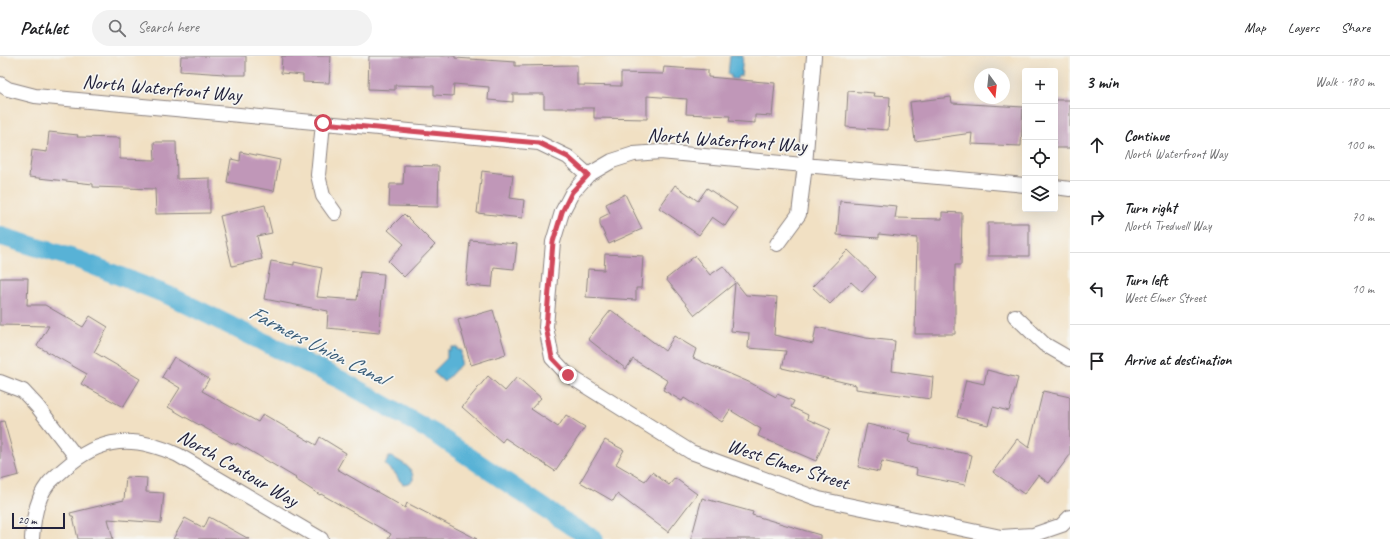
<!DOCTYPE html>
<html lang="en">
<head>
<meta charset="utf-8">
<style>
  :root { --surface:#fff; --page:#f2f2f2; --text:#202124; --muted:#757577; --line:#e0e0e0 }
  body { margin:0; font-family:Caveat,sans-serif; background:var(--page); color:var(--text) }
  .controls { position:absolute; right:12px; top:12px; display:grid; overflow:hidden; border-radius:4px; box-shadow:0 4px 16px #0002 }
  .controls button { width:36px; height:36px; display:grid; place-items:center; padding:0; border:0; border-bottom:1px solid var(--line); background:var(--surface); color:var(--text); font:20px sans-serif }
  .compass { position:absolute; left:974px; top:12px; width:36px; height:36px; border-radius:50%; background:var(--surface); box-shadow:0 4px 16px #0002; rotate:165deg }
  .scale { position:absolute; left:12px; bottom:10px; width:53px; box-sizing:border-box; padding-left:4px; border:2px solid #22223b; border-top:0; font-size:11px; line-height:14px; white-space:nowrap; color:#22223b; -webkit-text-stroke:3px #f6f6f2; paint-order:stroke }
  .stop { position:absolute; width:12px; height:12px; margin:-9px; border:3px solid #d1495b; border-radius:50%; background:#fff }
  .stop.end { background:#d1495b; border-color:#fff; box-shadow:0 1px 4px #0008 }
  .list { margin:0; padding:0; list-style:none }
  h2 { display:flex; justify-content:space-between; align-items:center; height:52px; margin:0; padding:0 16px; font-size:17px }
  h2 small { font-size:13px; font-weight:400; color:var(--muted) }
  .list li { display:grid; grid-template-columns:26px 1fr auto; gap:12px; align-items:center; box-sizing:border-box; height:72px; padding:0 16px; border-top:1px solid var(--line) }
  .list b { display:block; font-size:15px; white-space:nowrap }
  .list p { margin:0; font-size:13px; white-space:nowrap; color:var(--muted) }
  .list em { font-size:13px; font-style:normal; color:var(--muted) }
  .icon { flex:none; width:22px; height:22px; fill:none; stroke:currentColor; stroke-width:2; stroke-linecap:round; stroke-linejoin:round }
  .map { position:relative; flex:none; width:1070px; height:483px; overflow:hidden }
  header { display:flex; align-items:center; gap:24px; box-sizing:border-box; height:56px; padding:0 20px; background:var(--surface); border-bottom:1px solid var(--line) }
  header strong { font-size:19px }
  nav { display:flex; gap:22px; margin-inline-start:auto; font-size:14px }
  .search { width:280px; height:36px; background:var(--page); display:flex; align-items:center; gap:10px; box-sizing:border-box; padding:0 14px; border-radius:22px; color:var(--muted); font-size:15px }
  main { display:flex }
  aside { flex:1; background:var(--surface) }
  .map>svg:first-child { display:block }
  .water { fill:#58b2d6; stroke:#3d6a88 }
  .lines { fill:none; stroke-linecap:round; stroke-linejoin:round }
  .canal { stroke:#58b2d6; stroke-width:19 }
  .building { fill:#c097b8 }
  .street-casing { stroke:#8a817f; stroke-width:16 }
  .street { stroke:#fff; stroke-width:14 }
  .route { stroke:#d1495b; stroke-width:5 }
  .labels { text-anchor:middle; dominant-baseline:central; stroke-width:3.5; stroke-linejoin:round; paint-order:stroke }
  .street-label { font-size:20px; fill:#22223b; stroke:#f6f6f2 }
  .water-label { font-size:21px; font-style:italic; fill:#385c79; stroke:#f6f6f2 }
</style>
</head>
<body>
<header>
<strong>Pathlet</strong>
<div class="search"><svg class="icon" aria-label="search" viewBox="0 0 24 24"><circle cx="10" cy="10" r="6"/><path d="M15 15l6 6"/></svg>Search here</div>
<nav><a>Map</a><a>Layers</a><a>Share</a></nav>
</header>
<main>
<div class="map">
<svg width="1070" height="483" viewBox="0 0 1070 483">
  <rect width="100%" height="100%" fill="#f6f6f2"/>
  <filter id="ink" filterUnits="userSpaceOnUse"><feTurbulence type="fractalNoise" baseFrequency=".025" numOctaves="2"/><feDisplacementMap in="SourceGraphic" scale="8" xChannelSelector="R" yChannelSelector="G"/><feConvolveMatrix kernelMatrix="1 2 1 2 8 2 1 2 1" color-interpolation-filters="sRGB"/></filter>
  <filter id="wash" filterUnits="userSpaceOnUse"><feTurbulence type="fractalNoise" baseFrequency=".012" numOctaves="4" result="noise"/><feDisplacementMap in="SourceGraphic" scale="16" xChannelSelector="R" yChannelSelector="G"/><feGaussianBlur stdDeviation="0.9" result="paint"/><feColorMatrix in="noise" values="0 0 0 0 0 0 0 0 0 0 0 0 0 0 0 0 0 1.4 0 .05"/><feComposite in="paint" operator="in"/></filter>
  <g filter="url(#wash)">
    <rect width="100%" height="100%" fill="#f1e0c3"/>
    <!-- water -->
    <path class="water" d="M730,0h13l-2,20h-3l-1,3h-6v-4h-3z
      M451,291h6v3h4v14l-17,18 -11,-10 14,-14v-8h4z
      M389,401h3c10,6 22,10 21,23l-4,3 -6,1c-4,-3 -5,-7 -8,-11 -4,-4 -8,-5 -10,-9z"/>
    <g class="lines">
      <!-- canal -->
      <path class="canal" d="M0,180l79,24 91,36 171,84 96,55 134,91 23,13"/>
    </g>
    <g id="blocks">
      <!-- building -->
      <path class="building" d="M181,0h65v19h-22v-1l-44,-3z
        M282,0h49l-2,27 -26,-1v-7l-22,-2z
        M369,0h86v2l60,4v4l62,-1v20l44,1v-13l42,1 1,-7 44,3v7l67,6 -3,33 -17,-1v8l-26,-2 1,-5 -44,-2 1,-15 -40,-3v23l-53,-1v-10h-50v-14h-31v8l-25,-2 1,-13 -35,-3 -1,12 -19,-1v-9l-39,-1v5l-27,-1z
        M848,35l26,2 -1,3 17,1 -2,33 -42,-3z
        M951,41l1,6 71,4 -2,39 -50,-2 1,-11 -57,8 -5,-39z
        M1055,44h15v48h-15z
        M49,76l29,3 -1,2 43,1v21l35,1 -1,-18h22l1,37 33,-1v35l-54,1 -1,-25 -62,-2v-3l-64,-7 3,-27 15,2z
        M241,96l39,8 -6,31 -47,-9 4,-23 9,2z
        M404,109l35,1 -1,41 -49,-1 1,-22h13z
        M482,115l31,4 -3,23 14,2 -2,18 -45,-5z
        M675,129l23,16 9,-13 30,20 -12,18 -13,-9 -13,18 -40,-27z
        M625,138l17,35 -33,15 -9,-19v-7l10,-5 -4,-9z
        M840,145l57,5 -2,12 47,1v-7l20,1 -1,52h-6v69h-40l2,-96 -38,-4v4l-42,-3z
        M265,149l7,28 -15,3 5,23 -30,7 -12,-50z
        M404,158l31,31 -31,32 -16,-16 16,-17 -16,-14z
        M988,167h41v33h-41z
        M470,184l47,4 -3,25 -20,-2 -2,20 -26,-2z
        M848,194l28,27 -14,15 -11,-10 -21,22 -18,-17z
        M605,198l38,2 -2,32h-5v12l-50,-3 2,-28 16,1z
        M695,200l15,19 13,-9 23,29 31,2 -3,38 39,9 3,-17 50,11 29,3 -3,30 41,6 -2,22 -75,-10v-4l-74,-17 4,-17 -38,-3 1,-15 -18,-2 4,-48 -40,32 -29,-36z
        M271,205l23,4v-3l28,6 -5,29 40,3 3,-28 24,2 -5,59 -52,-5 1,-17 -64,-12z
        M0,222h28l-1,27h18l38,22 7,-11 18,11 -14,25 46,27 -17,28 -42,-23 6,-10 -50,-28 12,-20 -49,-1z
        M493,254l13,44 -35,11 -13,-45z
        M611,254l54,41 9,-15 22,13 -3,9 58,25 25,14 1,-3 17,7 -3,6 17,8 -1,4 23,10 -14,32 -58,-25 3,-7 -31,-19 -8,12 -38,-24 -2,3 -19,-11 5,-9 -35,-22 -7,10 -38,-30z
        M174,301l35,22 -7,12 56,31 5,-8 53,31 4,-8 26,16 -9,16 68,39 2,-5 70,36h-89l3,-5 -70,-40 -1,1 -25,-16 1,-1 -59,-35 -1,2 -51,-28 -17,-10 12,-19 -18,-11z
        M987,314l31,8 -9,33 -16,-4 -5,18 -31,-8 9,-37 18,4z
        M488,320l17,15 12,-14 24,21 -10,11 27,18 8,-12 19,12 -30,44 -50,-33 -3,4 -40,-35z
        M1043,335l27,6v58l-21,28 -11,-8 -14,19 -31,-22 24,-33 12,9z
        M4,365l15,54 -19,5v-58z
        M867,368l44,10 -2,8 63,13 -7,30 -49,-10 1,-6 -35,-8 -3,11 -21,-5z
        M605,384l19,10 -8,14 29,17 7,-9 17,13 6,-7 22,16 -29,38 -51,-38 -4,7 -33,-19z
        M126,421l21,1 -1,14 18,1 -3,30 -53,-4 5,20h-35l-5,-23h-2l-1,-3 54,-13z
        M702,442l51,14 -1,3 68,20v4h-129z
        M209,461l40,22h-76l12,-21 19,10z"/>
    </g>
  </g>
  <g filter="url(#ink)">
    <use href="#blocks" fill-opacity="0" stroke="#8a817f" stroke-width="1"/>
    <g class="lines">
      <!-- street casing -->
      <g class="street-casing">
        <path id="street" d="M0,28l8,5 27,7 504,47 29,14 20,18
          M323,67l-5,52 5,21 12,17
          M1025,129l-365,-33 -26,2 -22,7 -24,14 -16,18 -10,19 -9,30 -7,85 6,31 16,17 123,77 128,47 182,38 32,-2 29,-10 8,-8
          M1055,131l15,2
          M777,188l22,-30 6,-49 9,-109
          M1015,260l29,28 26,15
          M0,326l23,9 14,15 40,52
          M32,483c1,-19 4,-40 16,-55 5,-6 11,-10 16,-15 37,-33 70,-34 114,-14l143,84"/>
      </g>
      <!-- street -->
      <use href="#street" class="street"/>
    </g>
  </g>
  <g class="lines" filter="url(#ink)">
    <!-- route -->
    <path class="route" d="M323,67l216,20 29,14 20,18 -16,17 -10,20 -9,30 -7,85 6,31 16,17"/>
  </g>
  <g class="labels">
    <!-- street labels -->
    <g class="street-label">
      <text transform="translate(162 32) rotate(5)">North Waterfront Way</text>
      <text transform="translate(727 84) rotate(4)">North Waterfront Way</text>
      <text transform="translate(788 408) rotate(18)">West Elmer Street</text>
      <text transform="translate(238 412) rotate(30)">North Contour Way</text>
    </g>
    <!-- water labels -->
    <g class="water-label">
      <text transform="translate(318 289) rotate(27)">Farmers Union Canal</text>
    </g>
  </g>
</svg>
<div class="controls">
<button>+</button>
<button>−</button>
<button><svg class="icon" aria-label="locate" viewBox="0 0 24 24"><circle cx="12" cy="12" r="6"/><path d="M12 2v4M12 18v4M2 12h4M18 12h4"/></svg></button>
<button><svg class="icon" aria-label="layers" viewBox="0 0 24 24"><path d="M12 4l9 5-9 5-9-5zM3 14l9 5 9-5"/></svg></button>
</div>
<svg class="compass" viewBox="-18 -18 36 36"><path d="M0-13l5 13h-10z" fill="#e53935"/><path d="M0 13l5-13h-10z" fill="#757577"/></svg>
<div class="scale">20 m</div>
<div class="stop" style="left:323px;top:67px"></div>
<div class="stop end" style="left:568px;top:319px"></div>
</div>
<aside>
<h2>3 min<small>Walk · 180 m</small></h2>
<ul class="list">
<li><svg class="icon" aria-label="ahead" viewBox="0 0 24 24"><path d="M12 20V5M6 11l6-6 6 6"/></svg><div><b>Continue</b><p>North Waterfront Way</p></div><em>100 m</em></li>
<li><svg class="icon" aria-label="right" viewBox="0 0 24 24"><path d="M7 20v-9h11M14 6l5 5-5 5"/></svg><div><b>Turn right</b><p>North Tredwell Way</p></div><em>70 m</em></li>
<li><svg class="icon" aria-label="left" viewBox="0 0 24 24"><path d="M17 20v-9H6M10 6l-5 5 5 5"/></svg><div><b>Turn left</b><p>West Elmer Street</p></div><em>10 m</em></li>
<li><svg class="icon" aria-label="arrive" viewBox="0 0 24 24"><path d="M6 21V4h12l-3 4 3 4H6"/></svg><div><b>Arrive at destination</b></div></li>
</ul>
</aside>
</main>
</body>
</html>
